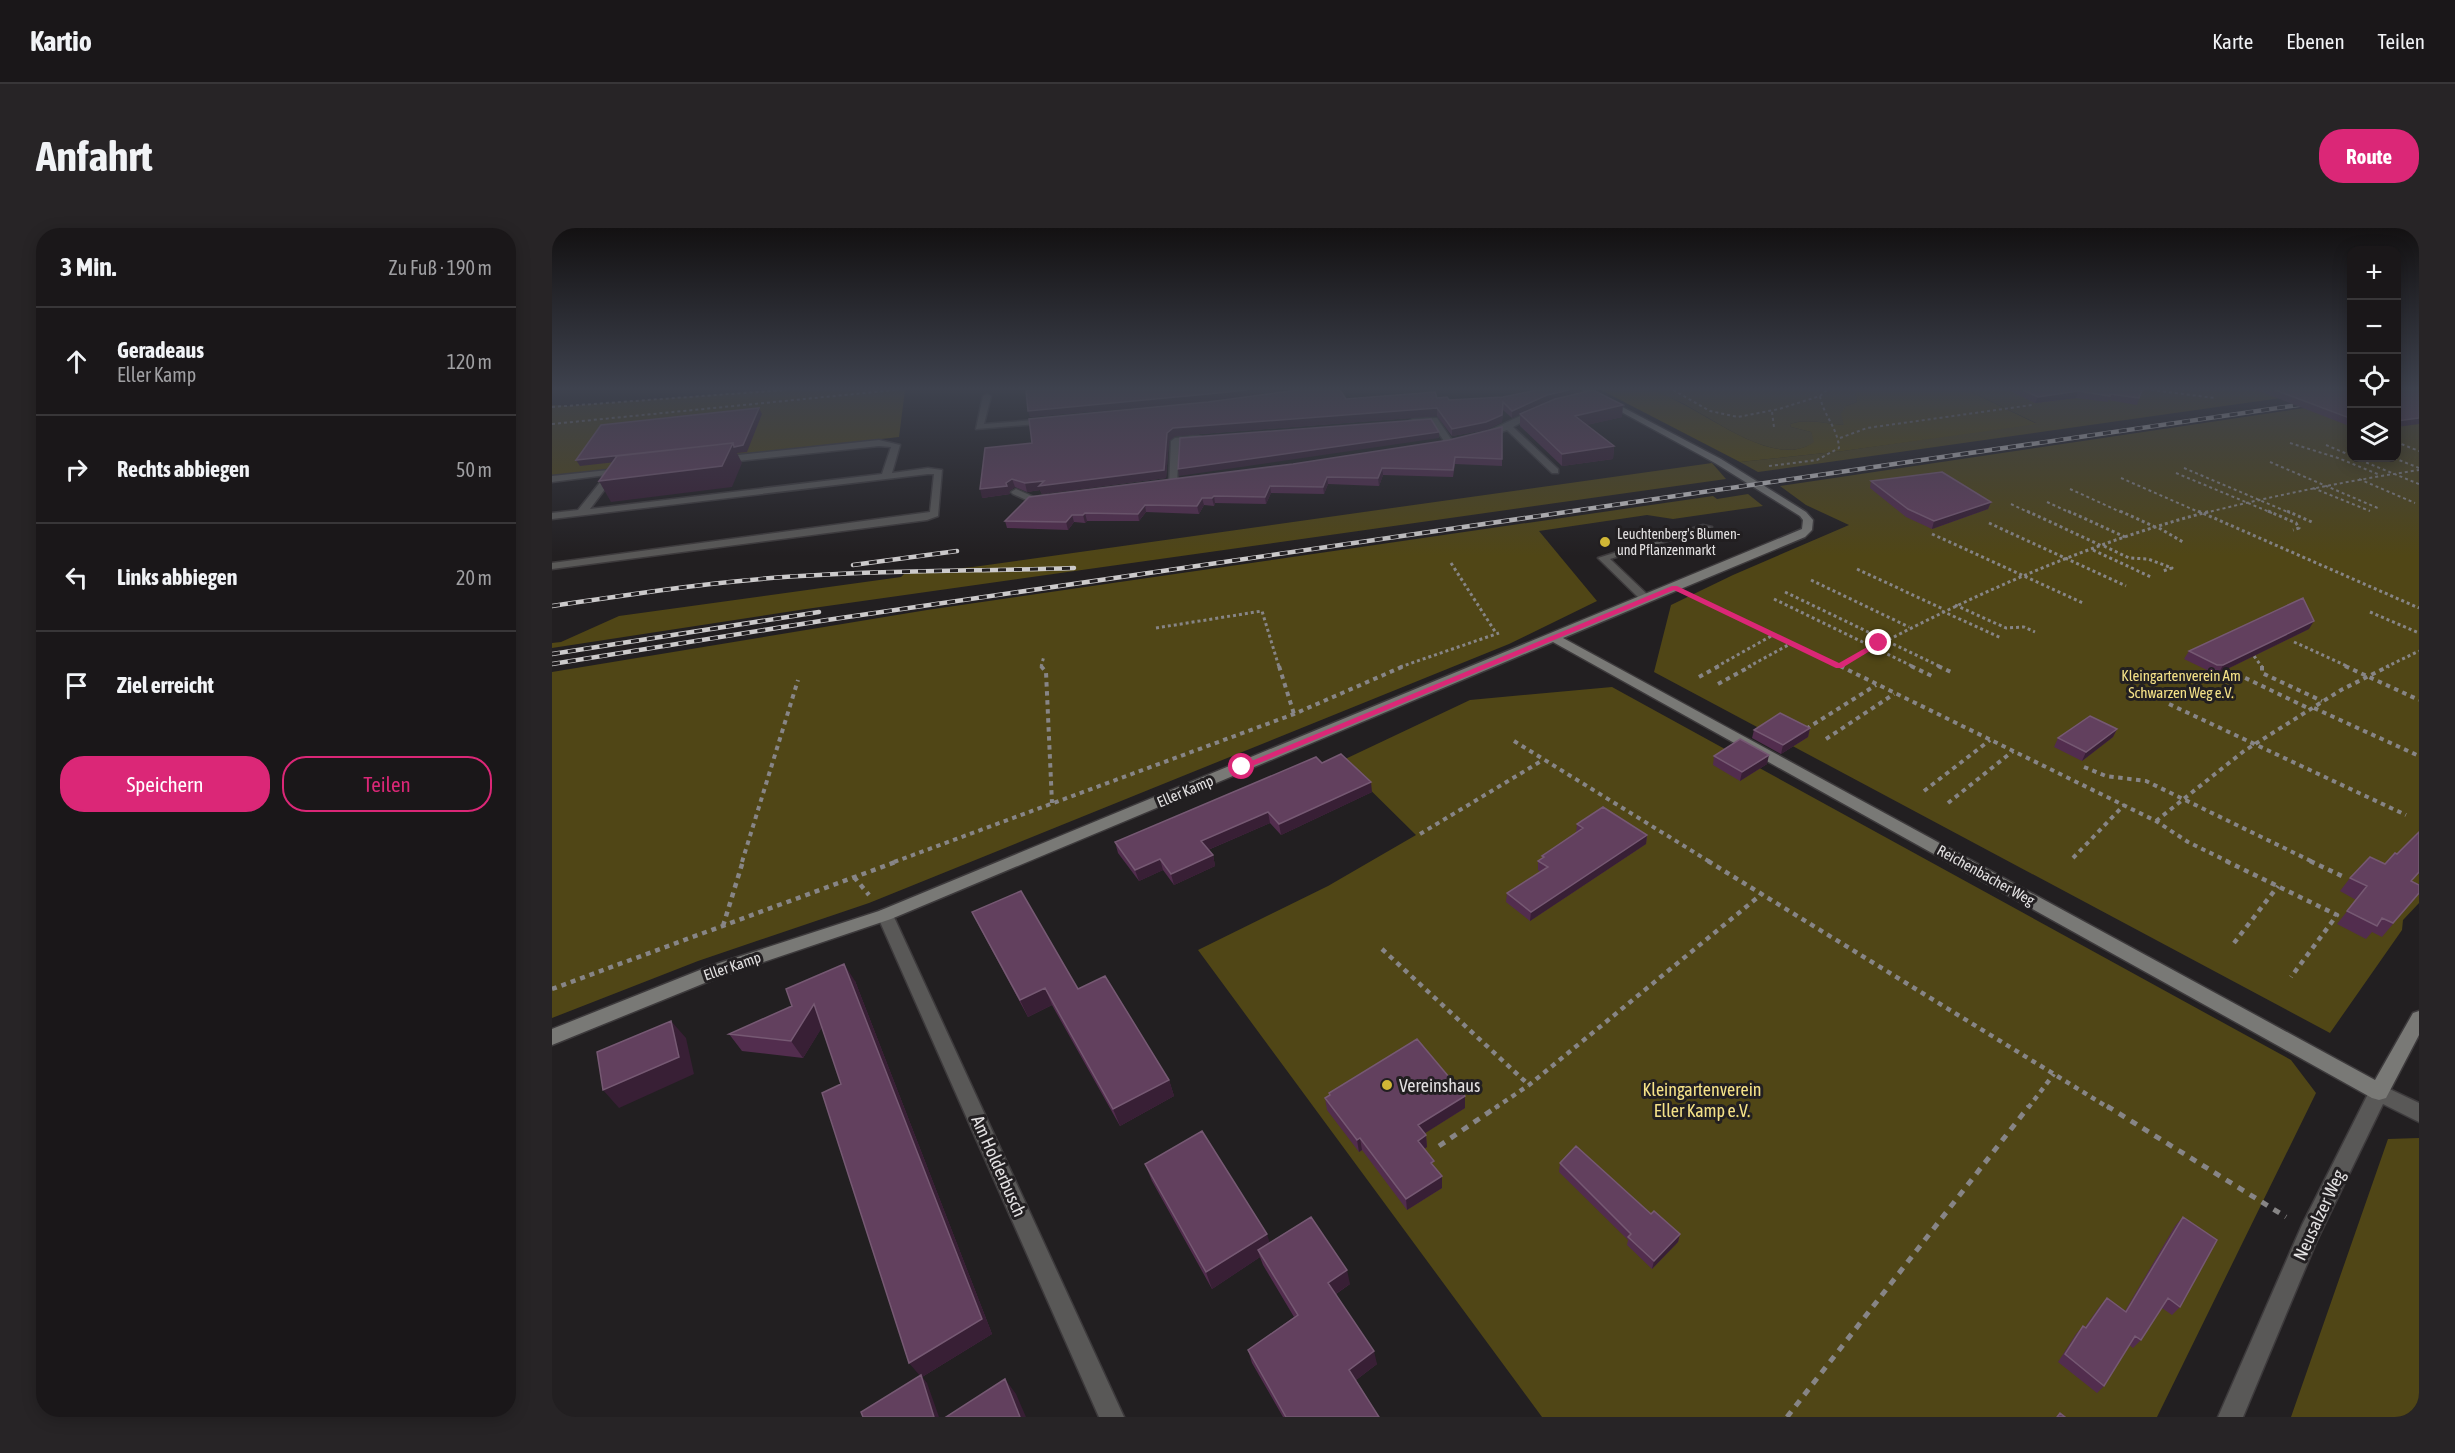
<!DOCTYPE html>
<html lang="de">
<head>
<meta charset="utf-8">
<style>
  :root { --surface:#1a1719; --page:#272426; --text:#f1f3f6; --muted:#9f9fa2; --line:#383638; --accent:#db2777 }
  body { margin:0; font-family:"Asap Condensed",sans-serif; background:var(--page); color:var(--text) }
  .controls { position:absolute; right:18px; top:18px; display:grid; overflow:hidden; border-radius:12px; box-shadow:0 3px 15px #0003 }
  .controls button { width:54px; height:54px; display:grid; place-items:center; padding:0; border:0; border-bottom:2px solid var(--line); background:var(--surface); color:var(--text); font:30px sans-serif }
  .stop { position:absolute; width:18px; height:18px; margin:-14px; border:4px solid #db2777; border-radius:50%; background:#fff }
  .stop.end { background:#db2777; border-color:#fff; box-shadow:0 2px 6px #0008 }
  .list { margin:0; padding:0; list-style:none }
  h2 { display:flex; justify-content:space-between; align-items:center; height:78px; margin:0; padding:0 24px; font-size:26px }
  h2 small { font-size:20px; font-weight:400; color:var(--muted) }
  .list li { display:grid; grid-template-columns:39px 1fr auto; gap:18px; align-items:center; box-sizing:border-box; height:108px; padding:0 24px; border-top:2px solid var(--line) }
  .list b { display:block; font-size:22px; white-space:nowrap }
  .list p { margin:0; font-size:20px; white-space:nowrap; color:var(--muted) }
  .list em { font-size:20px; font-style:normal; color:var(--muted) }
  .actions { display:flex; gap:12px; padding:18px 24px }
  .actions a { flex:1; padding:14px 0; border:2px solid var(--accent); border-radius:24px; text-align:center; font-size:21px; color:var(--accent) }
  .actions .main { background:var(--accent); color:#fff }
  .icon { flex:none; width:33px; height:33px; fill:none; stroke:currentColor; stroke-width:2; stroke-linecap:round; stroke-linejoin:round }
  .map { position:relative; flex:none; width:1867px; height:1189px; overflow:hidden; border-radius:24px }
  header { display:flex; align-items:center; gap:36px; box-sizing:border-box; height:84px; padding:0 30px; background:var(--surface); border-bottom:2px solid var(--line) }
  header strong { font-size:28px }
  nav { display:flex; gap:33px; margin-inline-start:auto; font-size:21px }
  .intro { display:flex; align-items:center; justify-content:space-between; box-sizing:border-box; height:144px; padding:0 36px }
  h1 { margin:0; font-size:42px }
  .button { padding:15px 27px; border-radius:24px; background:var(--accent); color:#fff; font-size:21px; font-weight:700 }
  main { display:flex; gap:36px; padding:0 36px }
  aside { flex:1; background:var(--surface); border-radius:24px; box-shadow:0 3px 15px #0003 }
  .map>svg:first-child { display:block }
  .green { fill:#504616 }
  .forest { fill:#584b07 }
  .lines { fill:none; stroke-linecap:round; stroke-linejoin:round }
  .lane-casing { stroke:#3d3a3c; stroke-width:3 }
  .street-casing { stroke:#3d3a3c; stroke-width:3 }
  .secondary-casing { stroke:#3d3a3c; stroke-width:3 }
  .path-far4 { stroke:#878586; stroke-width:2; stroke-dasharray:3 3; stroke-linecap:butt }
  .path-far3 { stroke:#878586; stroke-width:3; stroke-dasharray:3 3; stroke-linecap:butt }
  .path-far2 { stroke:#878586; stroke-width:4; stroke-dasharray:4.5 4.5; stroke-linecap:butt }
  .path-far1 { stroke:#878586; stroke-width:4.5; stroke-dasharray:5 5; stroke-linecap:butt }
  .path { stroke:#878586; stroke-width:5; stroke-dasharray:7 7; stroke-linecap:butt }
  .lane { fill:#595857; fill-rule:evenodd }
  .street { fill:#595857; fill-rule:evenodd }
  .secondary { fill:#797976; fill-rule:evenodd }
  .rail-casing { stroke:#cccacb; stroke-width:4.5 }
  .rail { stroke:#221f21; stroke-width:3; stroke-dasharray:8; stroke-linecap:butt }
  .wall { fill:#522d4e }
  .shaded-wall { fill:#381f35 }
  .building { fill:#62405e; stroke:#765973; stroke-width:1.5 }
  .route { fill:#db2777 }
  .poi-dot { fill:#d1b736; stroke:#221f21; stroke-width:2 }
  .labels { text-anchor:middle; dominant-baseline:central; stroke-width:6; stroke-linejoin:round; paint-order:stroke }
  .far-poi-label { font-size:14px; fill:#e3e1e2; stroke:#221f21; text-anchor:start }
  .park-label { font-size:15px; fill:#f5e288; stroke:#221f21 }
  .street-label { font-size:15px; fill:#e3e1e2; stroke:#221f21 }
  .near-poi-label { font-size:18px; fill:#e3e1e2; stroke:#221f21; text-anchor:start }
  .near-park-label { font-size:18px; fill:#f5e288; stroke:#221f21 }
  .near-street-label { font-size:18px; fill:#e3e1e2; stroke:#221f21 }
</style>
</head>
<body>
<header>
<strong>Kartio</strong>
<nav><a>Karte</a><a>Ebenen</a><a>Teilen</a></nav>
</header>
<div class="intro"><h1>Anfahrt</h1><a class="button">Route</a></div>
<main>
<aside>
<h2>3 Min.<small>Zu Fuß · 190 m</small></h2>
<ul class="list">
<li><svg class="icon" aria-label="ahead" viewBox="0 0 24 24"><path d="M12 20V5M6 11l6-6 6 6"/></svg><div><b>Geradeaus</b><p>Eller Kamp</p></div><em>120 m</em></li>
<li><svg class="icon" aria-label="right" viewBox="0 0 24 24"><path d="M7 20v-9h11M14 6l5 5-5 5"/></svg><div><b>Rechts abbiegen</b></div><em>50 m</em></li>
<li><svg class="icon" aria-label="left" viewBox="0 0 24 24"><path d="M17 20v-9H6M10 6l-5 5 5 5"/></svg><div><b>Links abbiegen</b></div><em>20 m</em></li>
<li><svg class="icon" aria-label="arrive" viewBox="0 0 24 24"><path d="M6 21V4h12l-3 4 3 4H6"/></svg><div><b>Ziel erreicht</b></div></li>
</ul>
<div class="actions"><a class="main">Speichern</a><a>Teilen</a></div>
</aside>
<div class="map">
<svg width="1867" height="1189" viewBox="0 0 1867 1189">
  <rect width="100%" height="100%" fill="#221f21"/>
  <!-- green -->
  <path class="green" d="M223,162h130l-6,47 -347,39v-71l16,1z
    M1096,162h207l2,12 -11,4 -2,19c-19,-1 -35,-7 -54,-1l1,3 20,5 4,10c-40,27 -101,-24 -137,-41 -10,-4 -20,-8 -30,-11z
    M1415,162h370l-579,82 -18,-10 103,-11 193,-28z
    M1867,163v512l-16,17 -1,10 -72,103 -676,-361 17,-67 62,-30 116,-50 -43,-20 -26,-19 571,-85 1,57h44l1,-63z
    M1160,235l14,16 -920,130 -254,39v-5l9,-1 58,-26 282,-39 3,-3 69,-7z
    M1196,266l15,12 -90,13 -26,-4 -108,16 58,70 -88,43 -640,259 -171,58 -146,57v-346l375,-62 786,-114 4,3z
    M1060,459l679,373 25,33 -159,324h-615l-344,-467 130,-64 88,-51 -75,-74 129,-61z
    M1867,910v279h-128l97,-278z"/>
  <!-- forest -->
  <path class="forest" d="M1049,162c15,0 32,-3 47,0 47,9 121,84 166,52l-3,-10 -20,-5 -1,-3c20,-6 34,0 54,1l-3,-12 5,-7 11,-4 -2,-12h112l70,34 -194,27 -103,11z"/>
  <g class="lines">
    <!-- lane casing -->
    <g class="lane-casing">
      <path id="lane" d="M327,212l21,5 -8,28 36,-5 14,2 -4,46 -11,4 -375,49v-6l378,-51 4,-38h-6l-376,45v-6l26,-3 28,-35 -54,7v-6l75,-8v4l-11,2 -26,35 292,-35 9,-27 -12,-1 -159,17 -4,-3 4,-3z
        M1151,297l9,2 -102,32 40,38v4h-8l-44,-43z"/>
    </g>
    <!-- street casing -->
    <g class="street-casing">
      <path id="street" d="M435,166l4,2 -7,28 65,-5 4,2 -4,2 -73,6 7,-33z
        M981,182l7,2 -27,15 45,42v4h-6l-45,-43 -23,8 -4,-3z
        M885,190l16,24 -1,2h-6l-14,-21h-19l-4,-2 4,-2z
        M646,208l3,1v4l-22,2 -2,40 -8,2 2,-44 4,-3z
        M464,261l18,8 14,-2 5,3 -20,5 -20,-9 -2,-2z
        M333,681l6,2 2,4 231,502h-25l-222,-502 2,-4z
        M1827,856l40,19v19l-36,-18 -65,134 -75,179h-25l84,-192 70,-139z"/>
    </g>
    <!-- secondary casing -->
    <g class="secondary-casing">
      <path id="secondary" d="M1029,162h9l131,69 85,53 7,8 -1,10 -7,7 -242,101 812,442 38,-67 6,-2v24l-33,63 -7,2 -7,-2 -819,-456 -662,277 -169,57 -170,69v-16l158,-63 169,-55 923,-382 1,-9 -3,-4 -85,-53z"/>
    </g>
    <!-- path-far4 -->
    <path class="path-far4" d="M1121,162l37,21 28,6 41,-8 41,-13 7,-6
      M1599,162l64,8
      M0,179l233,-17
      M1220,184l2,15
      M0,196l343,-34
      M1288,210l27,-10 165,-23
      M1844,214l23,9
      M1738,215l48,15 42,17
      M1774,217l26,11
      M1803,230l64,26
      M1842,230l25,10
      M1718,234l110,47
      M1217,238l48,-6 22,-12c-1,-20 -16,-33 -19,-52
      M1632,240l106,45
      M1624,245l96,40
      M1569,250l80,35
      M1807,251l56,24
      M1761,260l57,23
      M1518,261l53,24
      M1495,274l24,11
      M1459,276l19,9
      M1653,285c71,-18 142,-32 214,-43"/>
    <!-- path-far3 -->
    <path class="path-far3" d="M1475,283l75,35
      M1516,283l57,26
      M1568,283l35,16
      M1646,283l221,97
      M1716,283l28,12 3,5 -6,2
      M1735,283l27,12
      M1437,295l137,63
      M1607,300l24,14
      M1380,306l151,69
      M1552,318l25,12 19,1 24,9 -9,3
      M1541,322l58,27
      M899,335l45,70
      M1305,341l86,40
      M1259,352l98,47
      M1233,364l156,75
      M1222,371l140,68
      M1148,372l139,66c118,-64 241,-121 372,-155
      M1403,377l51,23 18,-1 11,5
      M1390,383l59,27
      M1818,384l49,21
      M604,400l106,-17 17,56
      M1742,414l55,25
      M1702,428l8,11
      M1288,438l3,1
      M489,439l3,-11
      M848,439l99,-34
      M1164,439l57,-32
      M1196,439l42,-23
      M1834,439l33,-16"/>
    <!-- path-far2 -->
    <path class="path-far2" d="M489,438l5,6 6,131
      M727,438l15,48
      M1288,438l316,155 32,21 41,20
      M1359,438l23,11
      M1386,438l13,6
      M1710,438v7l60,28
      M1793,438l74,34
      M1685,446l73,35
      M1147,449l20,-11
      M1166,456l33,-18
      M1617,476l237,111
      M1762,480l105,48
      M1254,501l70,-44
      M1274,511l68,-45
      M962,513l196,121
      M1532,539l22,9 40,5 167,81
      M1372,563l66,-51
      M1396,575l65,-52
      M1604,593l88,-70 97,-61 48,-24
      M868,606l123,-74
      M1521,630l51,-53
      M190,634l56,-182
      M342,634l400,-148 110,-48"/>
    <!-- path-far1 -->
    <path class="path-far1" d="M1156,633l401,247
      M1674,633l111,54 -46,62
      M1758,633l32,15
      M302,649l15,18
      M171,698l20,-65
      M1682,715l44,-57
      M830,721l147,136
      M0,761l346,-128
      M943,880l34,-23 234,-192
      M1476,880l26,-34"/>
    <!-- path -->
    <path class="path" d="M1555,878l179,111
      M887,918l59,-40
      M1235,1189l242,-311"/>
    <!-- lane -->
    <use href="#lane" class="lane"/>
    <!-- street -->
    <use href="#street" class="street"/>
    <!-- secondary -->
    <use href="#secondary" class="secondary"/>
    <!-- rail casing -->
    <g class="rail-casing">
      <path id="rail" d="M301,337l104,-14
        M0,378c89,-13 177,-27 267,-31 85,-5 170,-4 255,-7
        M0,426l267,-42
        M0,436l275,-44 1485,-217"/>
    </g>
    <!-- rail -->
    <use href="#rail" class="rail"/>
  </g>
  <!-- wall -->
  <path class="wall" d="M474,162h314l6,9 91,-1 12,2 54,-3 77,-7 -1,3 43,24 -36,8 28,21 -1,13 -51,7 -42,-40v-12l-8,4 -9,-8 -1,12 -16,8 -34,6 -15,-20 -262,20 -6,5 -3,37 -124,16 -2,-4 -13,2 -12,-5 -6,4 1,3 -28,4 50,-55 176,-41 79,-11 -78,10 -179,16z
    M1456,162h134l-5,15 -29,-5v2l-32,-4 -41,5z
    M1704,162h96v37z
    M950,199v39l-47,-2 -2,13 -70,-2 -4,11 -51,-2 -4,10 -53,-1 -5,11 -51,-1 -1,3 -10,-1 -5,9 -53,-2 -7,9h-52l-2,2 -11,-1 -6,8 -61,-2 -2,-7 288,-57 156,-24z
    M1319,253l120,21 -3,7 -56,20 -26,-12 -36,-29z
    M1757,401l-90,44h-6l-29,-14 5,-8z
    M1258,500l-2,9 -27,17 -29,-16 2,-8z
    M1565,501l-4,8 -31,24 -28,-14 4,-9z
    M1162,528l53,8 -27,17 -27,-16z
    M770,535l50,29 -91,43 -11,-12 -62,27 5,5 2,11 -41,19 -11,-15 -24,11 -21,-28 -3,-11z
    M1025,596l70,11 -1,9 -116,77 -24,-19 1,-9 34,-21 -3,-2v-9l4,-3v-2l34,-23z
    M1798,650l62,3 7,12 -37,44 -10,-5 -6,7 -29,-15 19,-24 -16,-9z
    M420,684l106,77 91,91 5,16 -54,30 -68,-121 -24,12 -48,-89z
    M303,753l137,353 -70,43 5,6 -7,-8 -79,-291 -19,-57 -19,31 -61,-7 -13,-17z
    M777,865l136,15 -40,25 1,2 1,12 -3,2 11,19 7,8v12l-35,22 -45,-60 -3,2 -32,-42 -2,-12 4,-3z
    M1008,935l91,51 29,20 -2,8 -26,27 -25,-24 1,-5 -69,-68z
    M593,936l125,79 80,41 -14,10 41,70 -21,16 23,37h-96l-31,-54 -4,-13 46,-33 -31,-52 -3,-8 -48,32 -60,-108z
    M1631,989l-3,90 -8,8 -10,-7 -21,32 -8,8 -4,-3 -25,41 -7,7 -39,-31 18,-28 7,-8 2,1 15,-21 7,-8 18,13 50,-85z"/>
  <!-- shaded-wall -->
  <path class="shaded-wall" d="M695,162h52l-90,11 -179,16 -2,-6z
    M1017,162h11l-1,4 -32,8 -35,16v-7l35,-16z
    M1526,163l-2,7 -41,5 3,-6z
    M1071,177l-1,12 -48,11 1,-12z
    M207,180l3,6 -15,38 -10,1 5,10 -10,24 -121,15 -12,-21 35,-21 -54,6 -4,-6 60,-7z
    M885,180v8l-262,20 -6,5 -3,37 -124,16 -2,-4 -13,2 -2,-9 142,-50 6,-5z
    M950,187v7l-16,8 -34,6v-7z
    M1867,190v6l-22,3v-6z
    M887,204v6l-260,38 -1,-7z
    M1062,218l-1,13 -51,7v-12z
    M830,240l1,7 -4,11 -1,-8z
    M775,249l1,7 -4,10 -1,-7z
    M460,251l3,8 -6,4 1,3 -28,4 -2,-9 26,-6z
    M718,258l1,7 -5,11 -1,-7z
    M662,268l1,7 -1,3 -2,-8z
    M650,270l2,7 -5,9 -2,-8z
    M1439,274l-3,7 -56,20 2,-8z
    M593,277l1,7 -7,9 -1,-7z
    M533,285l2,8 -2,2 -2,-8z
    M520,287l2,7 -6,8 -2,-8z
    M1762,393l-5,8 -90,44 4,-8z
    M1258,500l-2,9 -27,17 2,-9z
    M1565,501l-4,8 -31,24 4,-9z
    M1217,527l-2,9 -27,17 2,-9z
    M819,554l1,10 -91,43 -2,-11z
    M716,584l2,11 -67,29 -2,-11z
    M1095,607l-1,9 -116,77 1,-9z
    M661,627l2,11 -41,19 -3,-11z
    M608,631l3,11 -24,11 -4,-11z
    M292,736l11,17 137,353 -70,43 5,6 12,34h-5l-13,-40 -12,-14z
    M493,760l7,17 -24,12 -8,-17z
    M262,776l12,17 -23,37 -12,-17z
    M119,793l15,17 8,36 -75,34 -16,-18z
    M617,852l5,16 -54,30 -7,-17z
    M913,868v12l-46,29 -1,-12z
    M874,907l1,12 -9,6v-12z
    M808,910l2,12 -3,2 -2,-12z
    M890,948v12l-35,22 -1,-11z
    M715,1006l5,16h-14l2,7 -48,32 -6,-17z
    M1128,1006l-2,8 -26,27 2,-8z
    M795,1042l3,14 -19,13 -3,-14z
    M822,1123l3,13 -25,19 -3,-13z
    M453,1151l11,15 10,23h-6z"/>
  <!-- building -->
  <path class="building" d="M474,162h221l-39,4 -180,17z
    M746,162h42l6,9 89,-7 2,6 10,-1 2,3 54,-3 34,-7h32l-22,5 -35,16 -9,-9 -1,13 -16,7 -34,7 -15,-21 -264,20 -6,5 -3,37 -125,16 5,-5 -19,2 -13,-4 -6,4 1,3 -27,3 5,-41 47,-5 -3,-24 179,-17z
    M1041,162l30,15 -48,11 39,30 -52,8 -42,-40 35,-15z
    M1471,162h119l-3,8 -29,-4v2l-32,-5 -40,6z
    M1723,162h77v29z
    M1845,162h22v28l-22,3z
    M207,180l-16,37 -9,2 -1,-4 -157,17 25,-35z
    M879,191l8,13 -261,37 2,-31z
    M950,199v32l-47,-2 -2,13 -71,-2 -4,10 -51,-1 -4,10 -53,-1 -5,11 -51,-1 -2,2h-10l-5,8 -52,-1 -7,9 -53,-1 -2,2h-11l-6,7 -61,-1 24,-24 264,-33 156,-24z
    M181,215l-11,23 -123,15 18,-25z
    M1390,244l49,30 -57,19 -26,-12 -37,-28z
    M1751,370l11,23 -91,44h-6l-28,-14z
    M1228,485l30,15 -27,17 -29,-15z
    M1538,488l27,13 -31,23 -28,-14z
    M1188,511l29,16 -27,17 -28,-16z
    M789,526l30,28 -92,42 -11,-12 -67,29 12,14 -42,19 -11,-15 -25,11 -20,-28 201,-85 6,6z
    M1051,579l44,28 -116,77 -24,-19 41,-26 -10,-6 6,-4 -2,-1 41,-28 -6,-4z
    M1867,604v40l-8,9 8,4v8l-26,30 -11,-5 -5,8 -30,-15 20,-25 -17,-8 20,-21 15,7 10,-11 2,1z
    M469,663l57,98 27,-13 64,104 -56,29 -68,-121 -25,12 -48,-88z
    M292,736l138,355 -73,44 -87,-270 19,-9 -27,-80 -23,37 -62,-7 63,-28 -6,-17z
    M119,793l8,36 -76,33 -6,-38z
    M865,811l48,57 -47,29 8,10 -8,6 16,20 -3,2 11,13 -36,23 -46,-61 -3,2 -32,-42 5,-3 -1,-2z
    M650,903l65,103 -61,38 -61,-108z
    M1024,918l75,68 3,-3 26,23 -26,27 -26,-24 3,-3 -71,-71z
    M759,989l36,53 -19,13 46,68 -25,19 30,47h-93l-38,-67 50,-35 -40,-65z
    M1631,989l34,23 -37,67 -12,-9 -27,42 -6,-4 -31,50 -39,-32 18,-28 3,2 21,-30 19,14z
    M369,1147l13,42h-71l-2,-5z
    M453,1151l15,38h-74z
    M1508,1185l5,4h-8z"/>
  <!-- sky -->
  <linearGradient id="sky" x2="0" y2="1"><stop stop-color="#131112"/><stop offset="0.49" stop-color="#3e424e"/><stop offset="1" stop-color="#3e424e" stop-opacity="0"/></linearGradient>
  <rect width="1867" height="328" fill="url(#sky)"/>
  <!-- route -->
  <path class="route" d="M1120,358h5l162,77 37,-21 7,1 -41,25h-6l-162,-78 -429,179 -8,-2z"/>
  <!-- markers -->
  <g class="poi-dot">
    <circle cx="1053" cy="314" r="6"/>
    <circle cx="835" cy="857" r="6"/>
  </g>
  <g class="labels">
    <!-- far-poi labels -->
    <g class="far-poi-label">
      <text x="1065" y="306">Leuchtenberg's Blumen-<tspan x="1065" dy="16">und Pflanzenmarkt</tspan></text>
    </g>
    <!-- park labels -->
    <g class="park-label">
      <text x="1629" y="447">Kleingartenverein Am<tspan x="1629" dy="17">Schwarzen Weg e.V.</tspan></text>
    </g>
    <!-- street labels -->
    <g class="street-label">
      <text transform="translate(633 563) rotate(-23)">Eller Kamp</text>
      <text transform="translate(1434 647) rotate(29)">Reichenbacher Weg</text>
      <text transform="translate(180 738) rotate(-19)">Eller Kamp</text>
    </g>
    <!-- near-poi labels -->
    <g class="near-poi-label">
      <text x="847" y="857">Vereinshaus</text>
    </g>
    <!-- near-park labels -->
    <g class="near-park-label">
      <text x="1150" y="861">Kleingartenverein<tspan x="1150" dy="21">Eller Kamp e.V.</tspan></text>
    </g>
    <!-- near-street labels -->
    <g class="near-street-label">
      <text transform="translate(447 938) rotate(66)">Am Holderbusch</text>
      <text transform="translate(1767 987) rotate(-65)">Neusalzer Weg</text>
    </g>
  </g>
</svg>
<div class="controls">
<button>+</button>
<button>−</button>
<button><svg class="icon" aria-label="locate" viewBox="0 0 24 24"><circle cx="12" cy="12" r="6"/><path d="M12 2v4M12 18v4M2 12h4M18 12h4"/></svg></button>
<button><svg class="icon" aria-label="layers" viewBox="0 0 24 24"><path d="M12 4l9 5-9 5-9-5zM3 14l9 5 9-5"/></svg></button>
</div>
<div class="stop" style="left:690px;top:539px"></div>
<div class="stop end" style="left:1327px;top:415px"></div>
</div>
</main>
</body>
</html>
